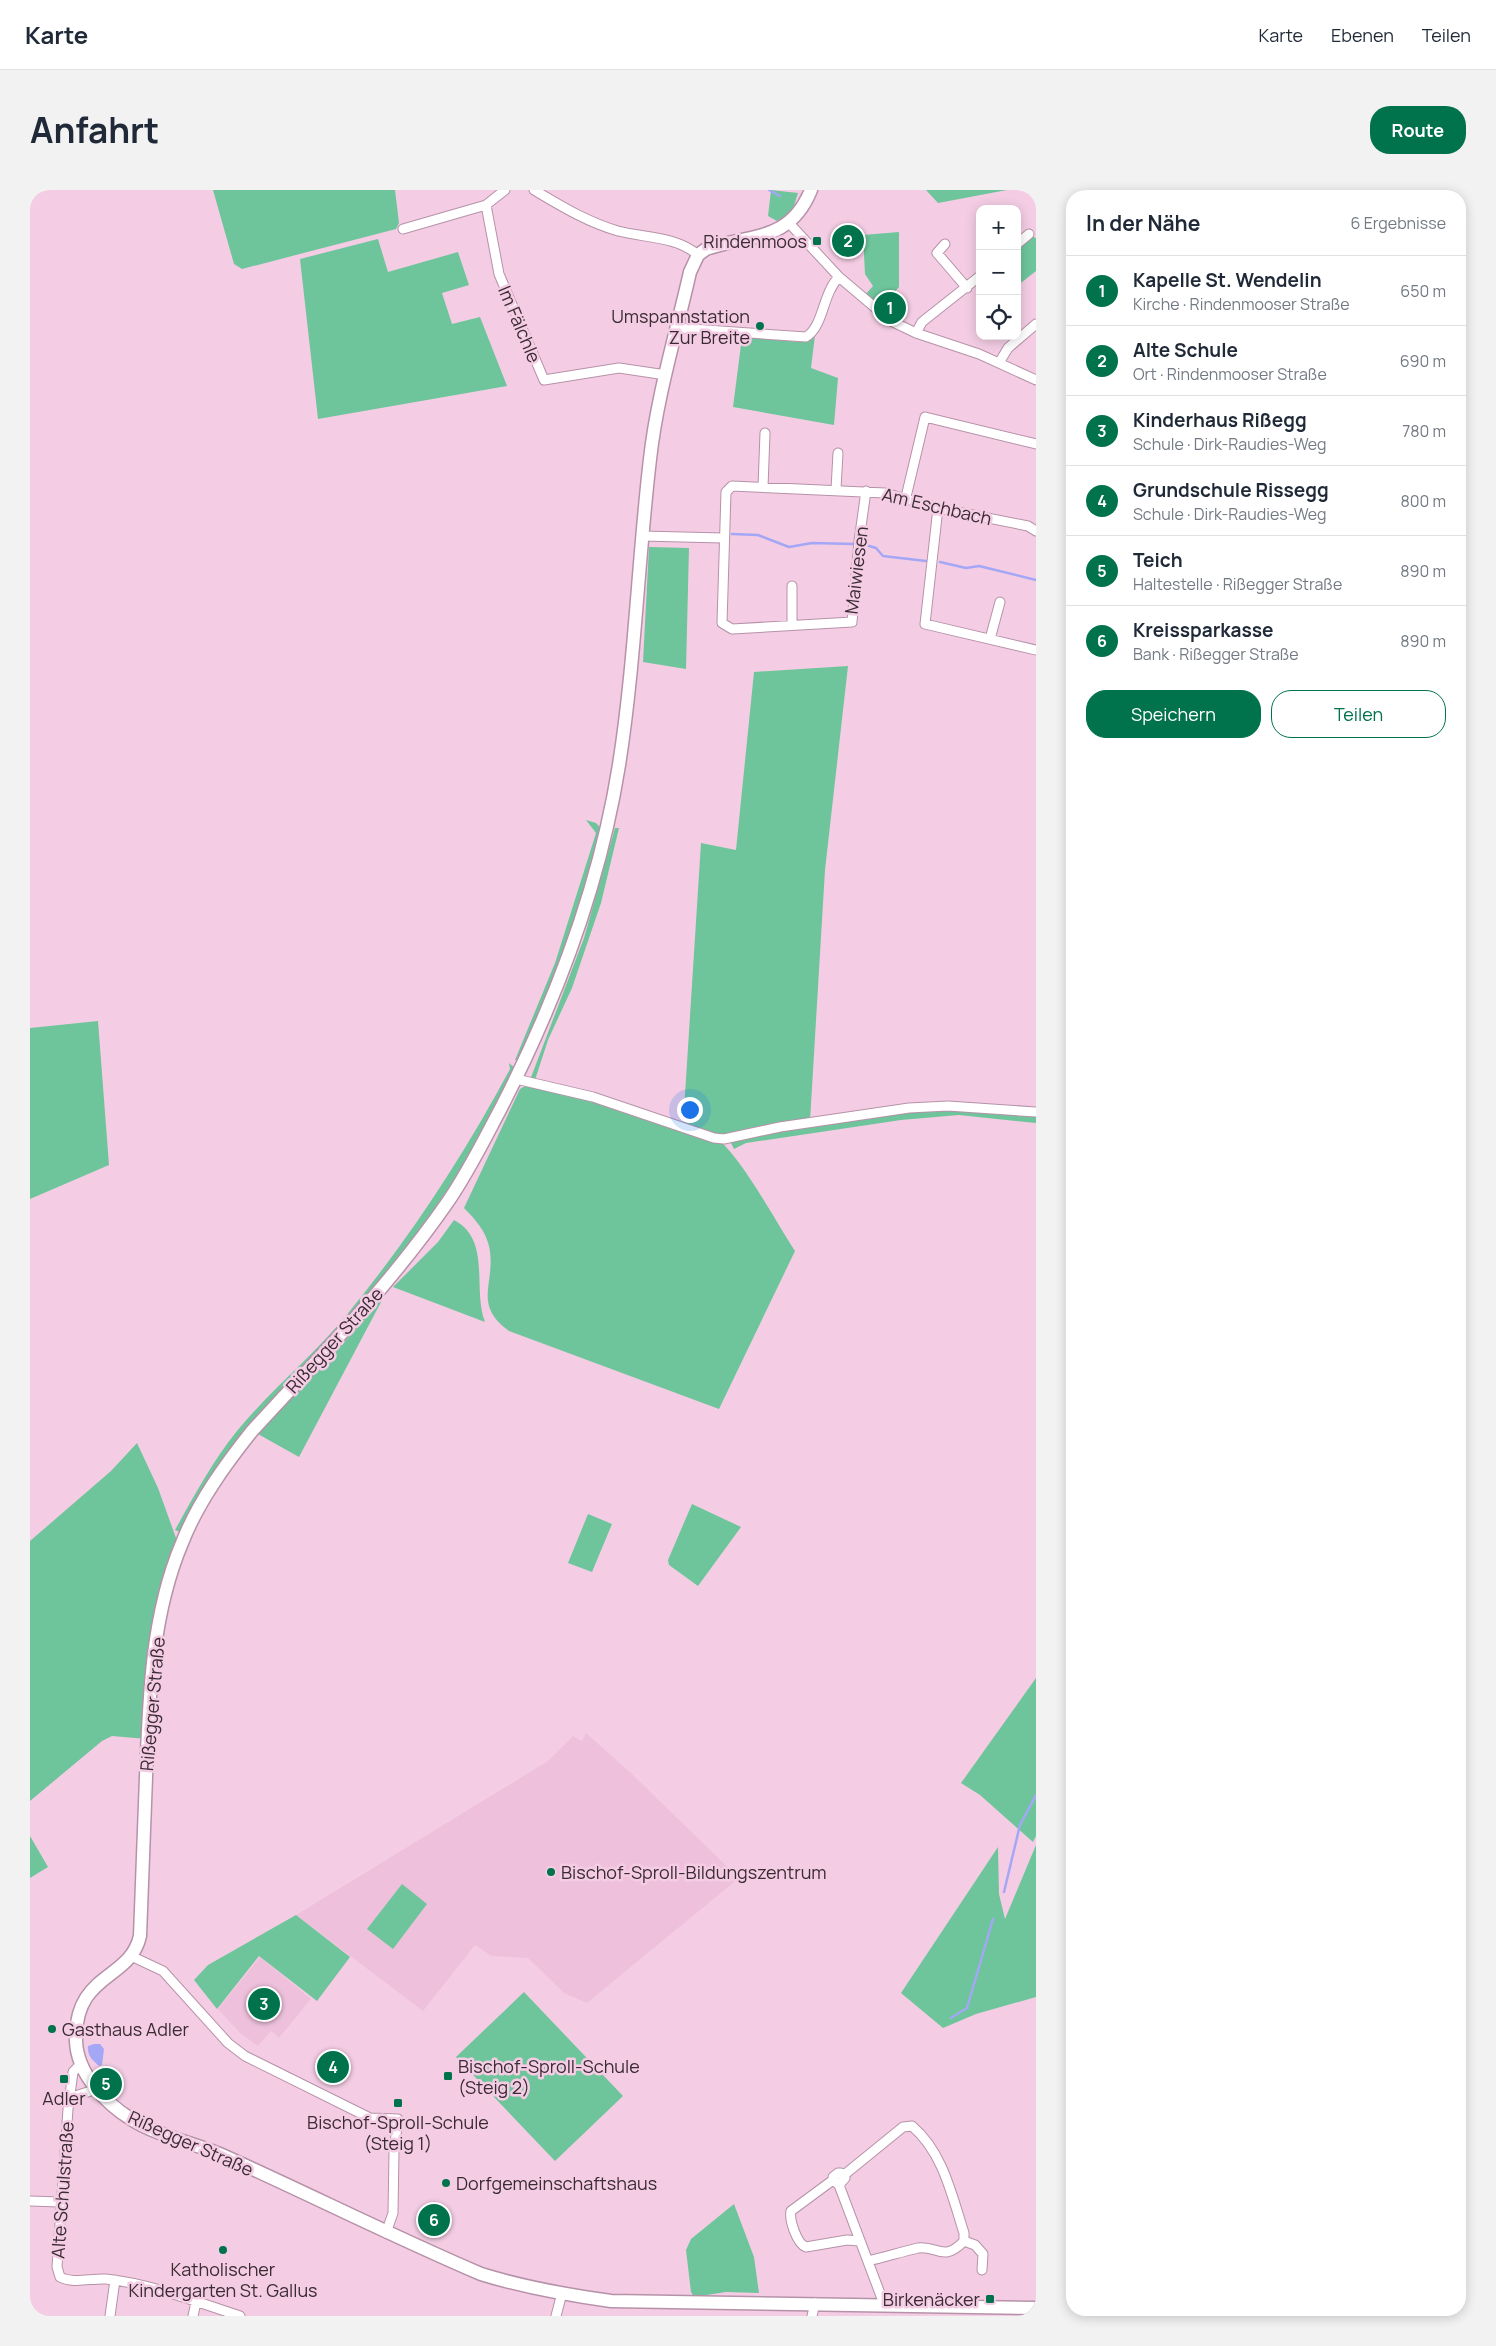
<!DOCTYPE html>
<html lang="de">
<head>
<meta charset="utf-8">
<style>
  :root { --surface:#fff; --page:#f2f2f3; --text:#1f2937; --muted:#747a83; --line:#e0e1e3; --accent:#00724c }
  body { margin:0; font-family:Manrope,sans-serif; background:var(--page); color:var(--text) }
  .controls { position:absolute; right:15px; top:15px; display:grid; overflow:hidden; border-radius:10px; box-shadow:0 2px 12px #0003 }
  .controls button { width:45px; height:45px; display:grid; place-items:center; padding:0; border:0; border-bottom:1px solid var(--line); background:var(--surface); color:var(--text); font:25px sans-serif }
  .you { position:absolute; left:659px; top:919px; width:18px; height:18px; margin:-12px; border:4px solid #fff; border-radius:50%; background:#1a73e8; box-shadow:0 0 0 8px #1a73e833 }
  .badge { display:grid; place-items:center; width:32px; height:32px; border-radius:50%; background:var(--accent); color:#fff; font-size:16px; font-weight:700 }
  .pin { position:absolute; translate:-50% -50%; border:2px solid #fff; box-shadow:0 1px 5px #0006 }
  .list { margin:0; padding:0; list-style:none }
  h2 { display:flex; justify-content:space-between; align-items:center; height:65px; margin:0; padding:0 20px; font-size:21px }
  h2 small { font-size:16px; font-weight:400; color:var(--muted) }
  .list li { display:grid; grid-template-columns:32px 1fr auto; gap:15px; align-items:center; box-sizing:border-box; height:70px; padding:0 20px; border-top:1px solid var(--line) }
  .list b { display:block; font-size:19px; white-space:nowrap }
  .list p { margin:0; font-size:16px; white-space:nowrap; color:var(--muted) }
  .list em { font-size:16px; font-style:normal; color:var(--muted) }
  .actions { display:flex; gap:10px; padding:15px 20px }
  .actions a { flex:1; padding:11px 0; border:1px solid var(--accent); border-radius:20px; text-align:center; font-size:18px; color:var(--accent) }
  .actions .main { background:var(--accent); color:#fff }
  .icon { flex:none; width:28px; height:28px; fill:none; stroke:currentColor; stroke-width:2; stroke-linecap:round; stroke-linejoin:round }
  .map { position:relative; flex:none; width:1006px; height:2126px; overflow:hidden; border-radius:20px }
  header { display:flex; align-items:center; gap:30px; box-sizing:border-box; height:70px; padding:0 25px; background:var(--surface); border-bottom:1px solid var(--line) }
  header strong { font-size:24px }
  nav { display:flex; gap:28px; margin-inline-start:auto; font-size:18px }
  .intro { display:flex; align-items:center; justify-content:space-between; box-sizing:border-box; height:120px; padding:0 30px }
  h1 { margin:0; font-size:35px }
  .button { padding:12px 22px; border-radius:20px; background:var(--accent); color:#fff; font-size:18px; font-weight:700 }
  main { display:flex; gap:30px; padding:0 30px }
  aside { flex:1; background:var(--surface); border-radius:20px; box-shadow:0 2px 12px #0003 }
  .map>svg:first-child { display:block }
  .built { fill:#eec0dc }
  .green { fill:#6ec59b }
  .water { fill:#a4a7f5 }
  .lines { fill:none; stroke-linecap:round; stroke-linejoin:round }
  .stream { stroke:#a4a7f5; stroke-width:2.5 }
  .street-casing { stroke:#b692a8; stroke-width:11 }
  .secondary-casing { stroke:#b692a8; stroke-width:15 }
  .street { stroke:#fff; stroke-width:9 }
  .secondary { stroke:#fff; stroke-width:12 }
  .poi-dot { fill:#00724c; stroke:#f4cde4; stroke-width:2 }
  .labels { text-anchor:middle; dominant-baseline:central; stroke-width:5; stroke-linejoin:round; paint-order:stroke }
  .poi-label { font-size:18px; fill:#3a2b34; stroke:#f4cde4; text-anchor:start }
  .street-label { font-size:18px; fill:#3a2b34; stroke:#f4cde4 }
</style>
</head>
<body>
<header>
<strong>Karte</strong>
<nav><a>Karte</a><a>Ebenen</a><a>Teilen</a></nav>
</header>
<div class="intro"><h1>Anfahrt</h1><a class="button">Route</a></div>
<main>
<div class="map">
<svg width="1006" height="2126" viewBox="0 0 1006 2126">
  <rect width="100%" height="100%" fill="#f4cde4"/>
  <!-- built -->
  <path class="built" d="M556,1543l46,41 107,104 -152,125 -23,-10 -36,-35 -37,-2 -16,-11 -52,66 -127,-96 252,-154 25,-25 9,5z
    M230,1767l51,42 -32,39 -8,-7 -13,15 -18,-13 -22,-24z"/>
  <!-- green -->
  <path class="green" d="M183,0h182l4,33 -3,6 -154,40 -8,-5z
    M741,0l27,3 -6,19 -15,9 -9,-5z
    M896,0h81l-69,13z
    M869,42v55l-19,22 -15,-14 8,-9 -8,-12 -2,-39z
    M1003,47l3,1v33l-19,15v-35z
    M348,49l10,33 70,-20 11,33 -27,8 10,31 28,-7 27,69 -189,33 -18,-160z
    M785,145l-4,33 27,10 -4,47 -101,-18 9,-70 58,5z
    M619,357l40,1 -3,121 -43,-7z
    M818,476l-23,204 -15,251 -86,16 -41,-11 18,-283 35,7 18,-178z
    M556,630l10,3 7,7 -44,143 -40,87h-4l40,-97 41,-130z
    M585,638h4l-18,75 -29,85 -24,52 -13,40h-5l54,-142z
    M68,831l11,144 -79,34v-171z
    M479,873l6,5 -50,95 -43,65 -25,34 -115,129 -98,138 -4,3 -5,-2c19,-34 37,-68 62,-99 34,-42 78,-76 112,-119 62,-76 115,-157 161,-243z
    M495,896l70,14 126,42c24,22 55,80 74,109l-76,158 -210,-78c-38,-28 -12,-48 -20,-85 -4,-16 -14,-27 -25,-38l56,-119z
    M923,918l83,7v8l-77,-8 -58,5 -155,23 -12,6 -4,-8c74,-16 148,-28 223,-33z
    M424,1030c38,20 18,69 31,102l-92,-35 45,-45z
    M359,1097l-90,170 -41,-23 101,-108z
    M107,1253l21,45 18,50 5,7 -17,55 -17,139 -35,-3 -10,5 -72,60v-260l81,-70z
    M662,1314l49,23 -43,59 -29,-21 -1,-5z
    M558,1324l24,10 -20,48 -24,-9z
    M1006,1488v158l-3,6 -53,-47 -19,-12z
    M0,1646l18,31 -18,11z
    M1006,1655v152l-60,17 -33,14 -42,-35 97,-146 1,47 6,25z
    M372,1694l25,20 -34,45 -26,-20z
    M266,1725l54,42 -33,44 -58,-45 -42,53 -23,-29 14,-15z
    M494,1802l99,104 -68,65 -99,-104z
    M704,2014l20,53 5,36 -33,-1 -32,5 -3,-5 -5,-42 5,-11z"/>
  <!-- water -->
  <path class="water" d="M64,1854h6l4,5 -2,16 -3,1c-7,-6 -12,-11 -11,-20z"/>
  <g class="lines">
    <!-- stream -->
    <path class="stream" d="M739,0l11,6
      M702,344l26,1 31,12 23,-4 42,1
      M836,355l10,3 7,8 43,5
      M910,372l26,6 13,-2 57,14
      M974,1702l16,-67 16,-30
      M921,1828l16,-10 26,-89"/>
    <!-- street casing -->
    <g class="street-casing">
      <path id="street" d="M504,0c27,16 53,32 84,41 27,7 58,5 80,24
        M456,15l13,69 45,106 75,-12 47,7
        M759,33l50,54 52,44 25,12 63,21 57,26
        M373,39l83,-24 19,-15
        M915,54l-8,9 30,35
        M987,54l12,-10
        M648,138l128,9c18,-11 16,-43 33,-60
        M886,143l6,-11 58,-46
        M969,173l9,-15 28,-24
        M733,297l2,-54
        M806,299l2,-36
        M836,301l-7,50 -7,81 -120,7 -10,-6 4,-131 6,-6 153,7 53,15 90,18 8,5
        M876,307l19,-80 111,27
        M908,318l-13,116 111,26
        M612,346l81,2
        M762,435v-39
        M960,449l10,-37
        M486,889l77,18 121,41 10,1 56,-12 129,-19 39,-2 88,6
        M101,1766l32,15 65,72 17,13 125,62 28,1 -4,32 -1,62 -7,20
        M51,1874l-8,8 -5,37 -11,158 3,10c13,7 32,1 46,2 46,5 90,23 134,37
        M39,1908l28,-9
        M814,1985l59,-48 9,-1c31,26 40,70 52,107v8c-21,22 -27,4 -46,7 -17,4 -33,9 -50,13
        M803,1990l-42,31c-2,9 6,33 15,36l41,-7 12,1
        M809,1995l6,-7 -4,-5h-3l-5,4v3l6,5 45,119
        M0,2011l30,1
        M934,2051l11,4 8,9 -1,16
        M80,2126l5,-36
        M163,2126l3,-14
        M526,2126l6,-23
        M782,2126l3,-13"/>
    </g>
    <!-- secondary casing -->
    <g class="secondary-casing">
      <path id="secondary" d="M781,0c-21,52 -60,44 -105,59l-8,6 -8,17c-14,62 -33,124 -40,187 -12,102 -15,204 -31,306 -19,119 -63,236 -118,343 -17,32 -33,65 -54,95 -57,82 -127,154 -195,228 -27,34 -54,71 -70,112 -31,73 -33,156 -36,234 -2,53 -4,106 -6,159 -10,45 -66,36 -64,105 1,32 29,62 55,78 24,16 63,24 91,36 87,39 172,82 259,119 42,13 86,21 130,27l425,7"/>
    </g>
    <!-- street -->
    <use href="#street" class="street"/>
    <!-- secondary -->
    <use href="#secondary" class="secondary"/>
  </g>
  <!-- markers -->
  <g class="poi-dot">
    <rect x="782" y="46" width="10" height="10" rx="2.5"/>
    <circle cx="730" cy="136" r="5"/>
    <circle cx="521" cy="1682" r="5"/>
    <circle cx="22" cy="1839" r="5"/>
    <rect x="413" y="1881" width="10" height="10" rx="2.5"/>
    <rect x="29" y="1884" width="10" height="10" rx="2.5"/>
    <rect x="363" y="1908" width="10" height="10" rx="2.5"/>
    <circle cx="416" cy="1993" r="5"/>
    <circle cx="193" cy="2060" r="5"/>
    <rect x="955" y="2104" width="10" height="10" rx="2.5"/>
  </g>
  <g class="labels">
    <!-- poi labels -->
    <g class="poi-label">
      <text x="777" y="51" text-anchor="end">Rindenmoos</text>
      <text x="720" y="126" text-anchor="end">Umspannstation<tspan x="720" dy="21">Zur Breite</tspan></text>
      <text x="531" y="1682">Bischof-Sproll-Bildungszentrum</text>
      <text x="32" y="1839">Gasthaus Adler</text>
      <text x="428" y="1876">Bischof-Sproll-Schule<tspan x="428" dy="21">(Steig 2)</tspan></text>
      <text x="34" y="1908" text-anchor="middle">Adler</text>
      <text x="368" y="1932" text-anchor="middle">Bischof-Sproll-Schule<tspan x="368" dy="21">(Steig 1)</tspan></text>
      <text x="426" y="1993">Dorfgemeinschaftshaus</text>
      <text x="193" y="2079" text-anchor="middle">Katholischer<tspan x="193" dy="21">Kindergarten St. Gallus</tspan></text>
      <text x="950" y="2109" text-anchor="end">Birkenäcker</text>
    </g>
    <!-- street labels -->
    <g class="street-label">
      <text transform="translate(490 134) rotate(67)">Im Fälchle</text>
      <text transform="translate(907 316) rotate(13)">Am Eschbach</text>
      <text transform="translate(826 380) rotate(-83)">Maiwiesen</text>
      <text transform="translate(304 1150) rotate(-48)">Rißegger Straße</text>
      <text transform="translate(122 1514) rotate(-85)">Rißegger Straße</text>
      <text transform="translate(161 1953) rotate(24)">Rißegger Straße</text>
      <text transform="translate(32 2000) rotate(-86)">Alte Schulstraße</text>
    </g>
  </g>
</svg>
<div class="controls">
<button>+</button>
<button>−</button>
<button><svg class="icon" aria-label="locate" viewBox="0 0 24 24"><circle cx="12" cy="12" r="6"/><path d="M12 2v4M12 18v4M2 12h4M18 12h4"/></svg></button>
</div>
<div class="you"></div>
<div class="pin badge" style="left:860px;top:118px">1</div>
<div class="pin badge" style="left:818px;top:51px">2</div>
<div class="pin badge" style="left:234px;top:1814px">3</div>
<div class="pin badge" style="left:303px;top:1877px">4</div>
<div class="pin badge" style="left:76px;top:1894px">5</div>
<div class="pin badge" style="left:404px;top:2030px">6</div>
</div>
<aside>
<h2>In der Nähe<small>6 Ergebnisse</small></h2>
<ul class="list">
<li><span class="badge">1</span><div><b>Kapelle St. Wendelin</b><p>Kirche · Rindenmooser Straße</p></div><em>650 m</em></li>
<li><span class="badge">2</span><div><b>Alte Schule</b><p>Ort · Rindenmooser Straße</p></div><em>690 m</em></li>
<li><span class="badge">3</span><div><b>Kinderhaus Rißegg</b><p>Schule · Dirk-Raudies-Weg</p></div><em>780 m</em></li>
<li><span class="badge">4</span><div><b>Grundschule Rissegg</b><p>Schule · Dirk-Raudies-Weg</p></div><em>800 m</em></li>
<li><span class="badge">5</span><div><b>Teich</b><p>Haltestelle · Rißegger Straße</p></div><em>890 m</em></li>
<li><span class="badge">6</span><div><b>Kreissparkasse</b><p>Bank · Rißegger Straße</p></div><em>890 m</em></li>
</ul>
<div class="actions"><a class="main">Speichern</a><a>Teilen</a></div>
</aside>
</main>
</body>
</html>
